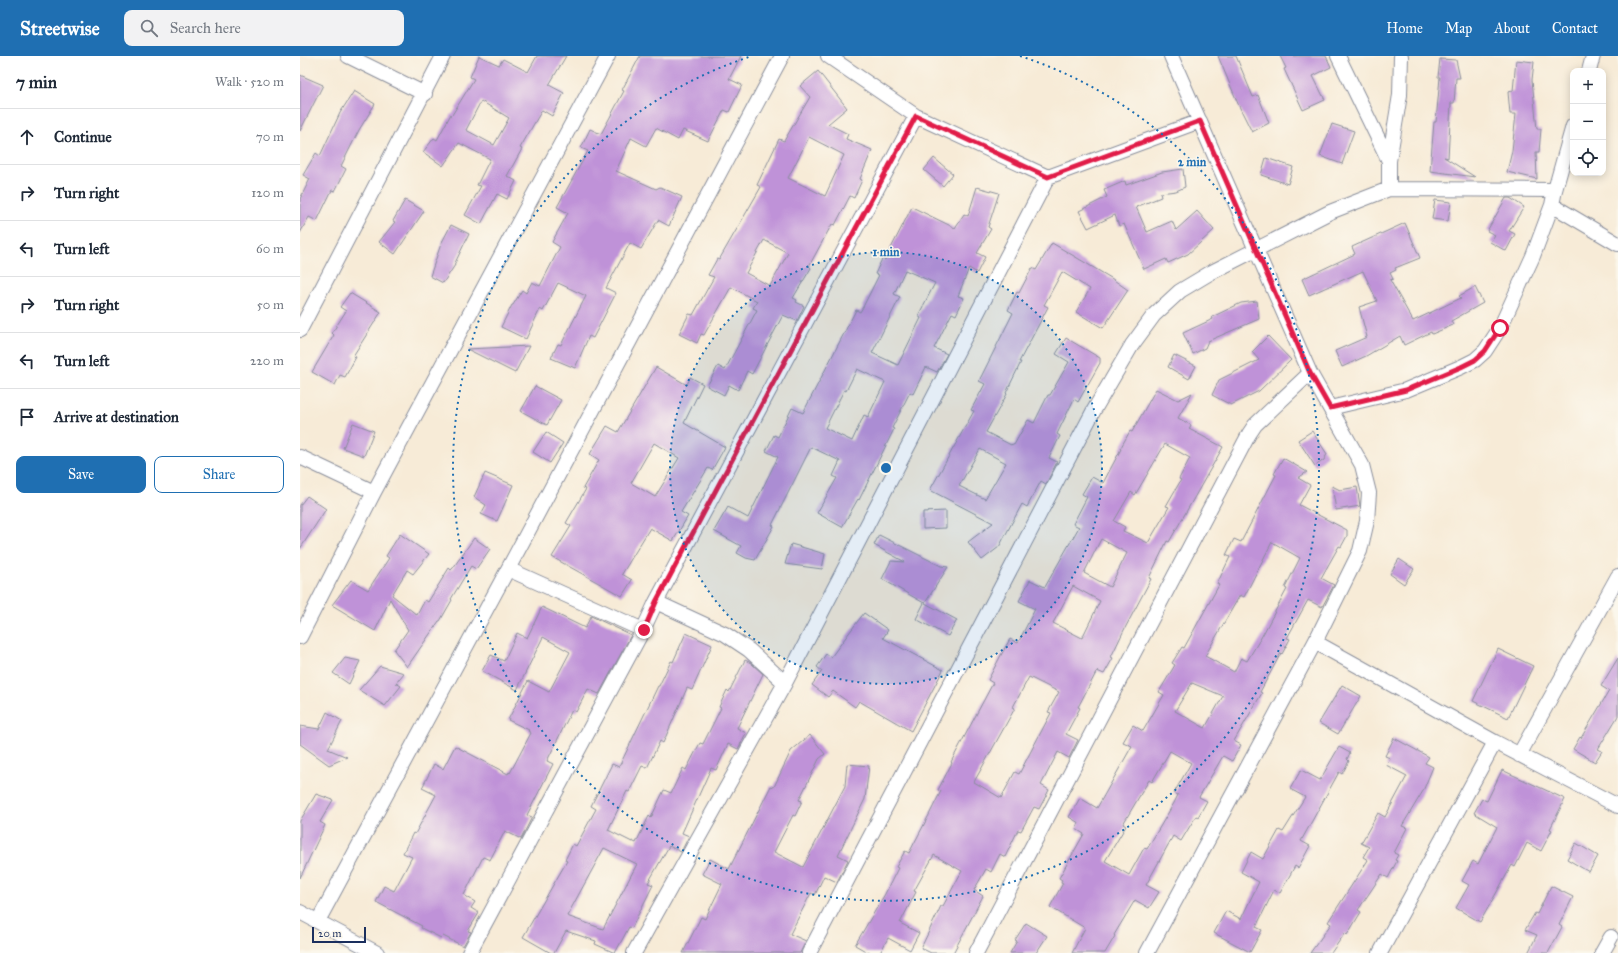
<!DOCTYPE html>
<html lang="en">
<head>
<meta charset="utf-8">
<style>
  :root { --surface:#fff; --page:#f2f2f3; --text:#1f2937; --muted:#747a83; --line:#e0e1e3; --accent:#1f6fb2 }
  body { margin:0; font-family:"IM FELL Great Primer",serif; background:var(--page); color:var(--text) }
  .controls { position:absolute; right:12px; top:12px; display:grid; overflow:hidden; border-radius:8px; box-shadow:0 2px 10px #0003 }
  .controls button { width:36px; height:36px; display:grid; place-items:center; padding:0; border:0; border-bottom:1px solid var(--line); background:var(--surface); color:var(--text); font:20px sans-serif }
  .scale { position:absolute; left:12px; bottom:10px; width:54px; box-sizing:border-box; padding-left:4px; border:2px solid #1b2f5e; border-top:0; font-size:11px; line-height:14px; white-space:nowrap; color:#1b2f5e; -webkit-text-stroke:3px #fbf7ec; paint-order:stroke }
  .stop { position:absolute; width:12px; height:12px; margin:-9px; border:3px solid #e11d48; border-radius:50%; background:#fff }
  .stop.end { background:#e11d48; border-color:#fff; box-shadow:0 1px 4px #0008 }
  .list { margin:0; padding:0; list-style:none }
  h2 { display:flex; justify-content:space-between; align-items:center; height:52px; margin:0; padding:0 16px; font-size:17px }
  h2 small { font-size:13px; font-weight:400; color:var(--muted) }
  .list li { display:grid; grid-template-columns:26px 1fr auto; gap:12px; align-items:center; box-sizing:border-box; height:56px; padding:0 16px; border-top:1px solid var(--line) }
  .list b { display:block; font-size:15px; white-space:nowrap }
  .list em { font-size:13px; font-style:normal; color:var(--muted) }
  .actions { display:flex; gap:8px; padding:12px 16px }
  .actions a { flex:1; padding:9px 0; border:1px solid var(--accent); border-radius:8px; text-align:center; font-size:14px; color:var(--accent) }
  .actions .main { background:var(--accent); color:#fff }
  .icon { flex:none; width:22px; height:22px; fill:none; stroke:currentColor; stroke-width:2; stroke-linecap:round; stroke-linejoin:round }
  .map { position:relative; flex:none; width:1318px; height:897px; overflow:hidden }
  header { display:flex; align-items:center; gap:24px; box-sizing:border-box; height:56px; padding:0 20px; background:var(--accent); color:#fff }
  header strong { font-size:19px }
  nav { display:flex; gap:22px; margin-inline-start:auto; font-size:14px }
  .search { width:280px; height:36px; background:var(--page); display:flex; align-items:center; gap:10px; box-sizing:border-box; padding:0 14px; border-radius:8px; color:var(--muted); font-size:15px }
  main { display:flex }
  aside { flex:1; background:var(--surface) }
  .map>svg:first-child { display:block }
  .building { fill:#bf92d8; fill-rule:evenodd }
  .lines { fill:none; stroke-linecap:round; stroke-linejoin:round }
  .street-casing { stroke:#898d9a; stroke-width:16 }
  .street { stroke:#fff; stroke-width:14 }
  .route { stroke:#e11d48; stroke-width:5 }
  .ring { fill:none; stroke:#1f6fb2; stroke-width:2; stroke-dasharray:2 4 }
  .centre { fill:#1f6fb2; stroke:#fbf7ec; stroke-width:2 }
  .ring-label { font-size:12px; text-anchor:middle; font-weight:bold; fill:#1f6fb2; stroke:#fbf7ec; stroke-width:3; stroke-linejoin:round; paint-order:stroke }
</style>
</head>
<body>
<header>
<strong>Streetwise</strong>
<div class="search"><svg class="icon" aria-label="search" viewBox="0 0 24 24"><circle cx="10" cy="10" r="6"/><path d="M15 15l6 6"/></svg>Search here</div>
<nav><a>Home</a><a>Map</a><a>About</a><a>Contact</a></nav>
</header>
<main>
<aside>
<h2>7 min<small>Walk · 520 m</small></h2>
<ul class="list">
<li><svg class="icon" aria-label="ahead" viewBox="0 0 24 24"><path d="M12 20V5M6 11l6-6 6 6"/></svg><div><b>Continue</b></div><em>70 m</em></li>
<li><svg class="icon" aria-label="right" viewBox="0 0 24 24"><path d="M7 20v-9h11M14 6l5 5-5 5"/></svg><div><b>Turn right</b></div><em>120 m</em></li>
<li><svg class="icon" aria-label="left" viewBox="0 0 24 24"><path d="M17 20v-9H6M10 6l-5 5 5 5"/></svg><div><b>Turn left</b></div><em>60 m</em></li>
<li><svg class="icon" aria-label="right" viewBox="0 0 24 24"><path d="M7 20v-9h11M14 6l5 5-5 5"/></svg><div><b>Turn right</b></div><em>50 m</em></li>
<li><svg class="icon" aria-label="left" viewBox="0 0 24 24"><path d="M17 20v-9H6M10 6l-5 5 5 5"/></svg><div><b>Turn left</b></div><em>220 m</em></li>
<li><svg class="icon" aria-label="arrive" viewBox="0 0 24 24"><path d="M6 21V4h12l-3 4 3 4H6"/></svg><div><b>Arrive at destination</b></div></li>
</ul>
<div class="actions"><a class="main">Save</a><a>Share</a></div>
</aside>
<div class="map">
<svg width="1318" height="897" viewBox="0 0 1318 897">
  <rect width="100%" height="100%" fill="#fbf7ec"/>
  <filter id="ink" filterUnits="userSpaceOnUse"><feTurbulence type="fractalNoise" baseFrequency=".025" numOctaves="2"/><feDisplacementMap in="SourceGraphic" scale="8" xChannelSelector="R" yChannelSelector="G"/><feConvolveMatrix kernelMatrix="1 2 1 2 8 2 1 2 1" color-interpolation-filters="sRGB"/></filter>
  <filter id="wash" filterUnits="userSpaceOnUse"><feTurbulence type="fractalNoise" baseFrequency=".012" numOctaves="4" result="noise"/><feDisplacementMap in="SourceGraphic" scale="16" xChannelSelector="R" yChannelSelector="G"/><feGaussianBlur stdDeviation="0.9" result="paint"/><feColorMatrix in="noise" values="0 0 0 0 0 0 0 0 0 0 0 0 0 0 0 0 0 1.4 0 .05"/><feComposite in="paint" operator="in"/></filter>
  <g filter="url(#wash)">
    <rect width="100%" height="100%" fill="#f7ebd7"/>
    <g id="blocks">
      <!-- building -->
      <path class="building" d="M179,0l20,9 4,-6 25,13 9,-16h29l-17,29 15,8 -12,23 -10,-6 -22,38 2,1 -15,27 9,5 -9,18 -10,-5 -16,30 -16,-9 16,-29 -4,-1 13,-26 -31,-16 -16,23 -20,-14 11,-14 3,2 14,-26 1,1 22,-36 -4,-2zM181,45l28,17 -15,27 -28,-15z
        M340,0h101l-12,23 13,6 -13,27 -5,-2 -16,31 -25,-11 -5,10 -22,-12 -10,18 -15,-8 -15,33 40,18 4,-2 22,10 -13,29 -11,-6 -17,29 -11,-6 -24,45 10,5 -23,45 -4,-2 -14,32 -24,-10 7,-14 3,1 25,-49 -28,-13 -15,28 -3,-2 -14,30 -25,-12 11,-22h1l9,-15 4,3 6,-11 8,4 20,-39 -8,-5 16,-29 -11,-6 31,-56 -7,-3 9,-19 11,5 23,-43 -2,-1z
        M918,0h18l17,41 5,-2 11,28 -17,9 -13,-26z
        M980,0h46l5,11 -18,9 12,24 -22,10 -19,-41 2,-1z
        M1140,3l16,1 4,18h-4l-2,25h-3l-3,55 -4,-1 31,20 -45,-6 4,-49h2l4,-45h-2z
        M1216,4l18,2 -2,18 5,49h4l-2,23h-3l1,27 -30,-7 5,-21 4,-37h-6l-2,-22 5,-1z
        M518,15l29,37 -19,16 20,10 -2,5 26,11 -12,29 2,1 -8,18 -4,-2 -15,29 -3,-1 -23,42 2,2 -18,30 4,2 -1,2 8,4 -7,15 -14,-6 -31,59 -5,-3 -9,19 -9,-5 -5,10 -17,-9 11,-20 7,4 32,-60 -4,-2 4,-7 -26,-14 -27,48 -3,-1 -4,9 -18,-9 10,-20 4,1 21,-38 -6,-2 9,-16 2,1 42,-73 -4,-2 22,-46 5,2 26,-44 -10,-11zM509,81l35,18 -19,41 -37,-18zM464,184l24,13 -18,33 -24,-13z
        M0,19l23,10 -23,46z
        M54,35l21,13 -16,26 -18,36 5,3 -11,22 -3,-1 -15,31 -8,-4 -9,16v-34l10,-20 -7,-4 13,-22 4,3 20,-43z
        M1032,68l22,7 -12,33 -22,-8z
        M634,102l19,16 -10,12 -19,-16z
        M966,102l27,9 -5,17 -27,-9z
        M883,113l2,18 -9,4 -16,2 1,4 -25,10 11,25 25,-11 4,9 21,-19 17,19 -26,24 -20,9 -2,-4 -22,10 -20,-45 -5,2 -4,-11 -27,13 -9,-17 28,-14 -3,-7 21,-9 1,4 36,-13z
        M677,131l22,6 -11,34 3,2 -14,24 8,4 -8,16 -8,-5 -11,28 6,2 -8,17 -4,-2 -18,35 13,6 -10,18 -11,-5 -13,27 -3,-2 -18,36 2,1 -35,71 -1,-1 -16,28 -25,-14 20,-35 -4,-2 7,-15 -29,-14 -39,78 2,1 -19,34 -9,-2 -9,-5 4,-7 -27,-15 14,-24 20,11 30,-61 -12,-6 8,-16 4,2 14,-29 11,5 53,-103 4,2 3,-5 16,-32 -4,-1 7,-15 3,1 27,-53 43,21 9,-14 4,2zM605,214l30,13 -17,33 3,2 -23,47 -26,-12 28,-56 -6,-3zM557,313l28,13 -17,35 -4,-2 -12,26 -27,-13 19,-38 2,1z
        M1206,142h4l14,9 -15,24 6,3 -9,17 -16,-9 5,-7 -8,-4z
        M105,144l19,11 -29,43 -16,-12 16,-20 -2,-1z
        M1135,144l16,2 -3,19 -16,-2z
        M1105,167l15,35 -25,10 1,2 -6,3 3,6 -3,1 23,41 48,-23 -2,-2 16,-9 8,16 -32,18 2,4 -21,9 -1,-2 -27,13 -4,-9 -34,20 -24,11 -7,-16 32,-14 -8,-30 18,-6 -14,-30 -54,24 -7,-16 53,-25 -3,-7z
        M151,169l18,9 -15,31h1l-12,18 -13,-7 11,-32z
        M752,187l59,35 17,12 -25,38 -27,-16 14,-23 -28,-17 -18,33 4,2 -29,55h2l-15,31 1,1 -21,38 25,13 1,-1 2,1 14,-25 6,3 14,-28h2l19,-33 -13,-8 10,-16 34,20v5l-22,39 -4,-3 -17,35 3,2 -11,22 8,4 -11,22 -5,-3 -14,26 -5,-3 -23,43 -17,13 -14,-18 25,-19 -63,-33 44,-79 -3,-1 14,-26 -6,-3 34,-68 -5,-3 9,-18 2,1 13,-25 4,2zM680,393l26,14 -21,36 -26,-13z
        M50,237l31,19 -28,44 3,1 -11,20 -5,-2 -5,10 -23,-13 22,-37 -2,-2 14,-22 -6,-4z
        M957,245l2,18 -51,22 -3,7 -12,6 -10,-21 30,-14 -1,-2 29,-14z
        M968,280l23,24 -32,31 -28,14 -19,-10 7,-15 40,-20 -7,-8z
        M229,290l-14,27 -48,-24z
        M874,299l22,11 -7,13 -21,-12z
        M356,311l31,18 3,-8 13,7 -19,39 41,24 -13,23 -4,-2 -27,44 7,4 -15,25 -23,-13 -28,46 10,6 -10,16 -70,-39 19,-31 -5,-3 20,-34 -3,-1 16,-28 -9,-6 17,-28 11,6zM354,387l25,15 -24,39 -24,-14z
        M235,330l26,14 -14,25 -26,-14z
        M856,333l22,11 14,-7 -14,25 13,7 -2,4 34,18 -54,95 -2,-1 -18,37 2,1 -27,51 -13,27 2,1 -9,16 -7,-3 -19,36 2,1 -14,26 12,6 -9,18 -11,-6 -17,33 8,5 -10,19 -5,-2 -13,24 -3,-1 -13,27 -5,-3 -9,18 -5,-3 -12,21 9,6 -30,57h-22l-10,-5 20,-42h2l19,-35 -28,-16 -20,36 2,1 -16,31 19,10 -9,17 -22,-12 -8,15h-11l-14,-8 30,-51 13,-26 -2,-1 9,-16 4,2 19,-36 13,-26 -3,-1 14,-27 -1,-1 42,-79 -5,-3 12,-23 10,-18 8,4 17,-34 -16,-8 11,-21 15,7 34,-60 -6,-3 14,-27 -5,-3 10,-17 11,6 18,-34h-1l10,-18 2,1zM865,388l25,14 -11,21 2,1 -15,26 3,1 -21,36 -25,-12 2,-4 -11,-6 17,-29 4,3zM801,483l26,14 -17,34 -26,-14zM773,530l27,15 -18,37 -29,-15zM729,621l30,15 -11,20 3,1 -32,61 -4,-2 -14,26 -27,-16 41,-74 -2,-1z
        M53,367l21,8 -10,25 -21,-8z
        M1012,375l15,23 -3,6 -9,6 -17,-26z
        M246,376l17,11 -13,20 -17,-11z
        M983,402l24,14 -9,6 12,7 -11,20 48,25v6l-6,11 -2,-1 -18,32 13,7 -12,22 -14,-7 -21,38 3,1 -8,15 -1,-1 -21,39 2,1 -28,48 7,4 -9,16 -9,-5 -24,41 8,4 -9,16 -2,-1 -15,25 -8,-5 -27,49 13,7 -10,16 -14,-8 -21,35 1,1 -10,17h-33l13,-25 -35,-21 13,-24 -2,-1 1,-2 -3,-2 25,-44 -8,-5 3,-6 -10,-6 11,-19 17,10 35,-62 -9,-4 10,-17 10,6 21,-36 -5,-3 16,-27 -3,-2 10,-16 2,1 35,-63 -2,-1 13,-27 -4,-2 8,-16 7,3 35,-67 -2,-1zM972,486l28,16 -15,30 2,1 -25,47 -15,25 -6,-3 -7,14 -29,-16 35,-61 4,2zM892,627l31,13 -18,32 -30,-17zM870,695l21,12 -17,30 4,2 -4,8 -27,46 -3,-1 -15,27 -24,-14 21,-35 -3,-2 26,-44 3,2z
        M185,417l28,12 -16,36 -16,-7 5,-9 -12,-8z
        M1032,430l8,4 17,-3 3,19 -24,4z
        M7,440l19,13 -26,40v-44z
        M646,455v17l-23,1v-17z
        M100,478l29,20 -16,20 -6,-4 -15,25 25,20 8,-15 3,2 21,-34 2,2 2,-2 21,-30 16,11 -14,20 -5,-3 -20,33 1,1 -12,21h-1l-32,46 -13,-17 14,-20 -18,-31 -15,32 -43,-26 19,-25 17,10 21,-32 -3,-2z
        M579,479l62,31 7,1 -23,36 32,17 -9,16 -32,-17 8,-16 -42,-24 9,-18 14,1 -31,-17z
        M491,488l34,10 -3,15 -37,-5z
        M1099,503l15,10 -10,15 -14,-10z
        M242,551l43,21 6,-12 40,19 -32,59 -11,-5 -12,23 -4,-2 -25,51 6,3 -26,51 5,2 -11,22 -16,-8 -15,29 -7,-3 -19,38 11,7 -4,6 8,5 -11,18 3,1 -8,14 -20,-10 -2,2 -20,-10 1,-2 -46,-24 8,-16 10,5 18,-34 -9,-4 10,-20 2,1 21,-39 -14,-7 12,-24 9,5 12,-23 53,28 1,-2 1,1 21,-40 -3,-2 1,-1 -21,-10 20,-39 21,11 21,-40 -27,-15 -26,53 -35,-19 9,-16 13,6 13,-28 10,5z
        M564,557l24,17 -5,8 60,32 -32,61 -52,-30 -4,6 -22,-16 -5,6 -16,-12 10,-14 -5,-4 9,-13 5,3z
        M386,577l26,12 -20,45 -5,-2 -24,55 -3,-2 -13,27 -5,-2 -13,26 -2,-1 -19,39 24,12v-1l4,2 13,-27 2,2 13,-28 7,3 12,-25 3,2 14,-27 3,1 18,-36 -2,-1 8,-17 2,2 16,-32 6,3 12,11 -26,54 9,5 -8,16 -10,-5 -12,26 -5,-2 -29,65 7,3 -8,16 -12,-6 -21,37 5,2 -16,32 -5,11 -3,-1 -14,26 -20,-9 1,-3 -30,-10 -12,22h-3l-28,-16 44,-76 -2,-1 8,-16 3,2 20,-37 -5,-3 21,-42 7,3 39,-81h1l12,-25 2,1zM304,792l33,16 -34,65 -36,-13z
        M1198,593l35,17 -25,52 -35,-17z
        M45,602l15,3 -11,23 -16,-11z
        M1318,602v58l-20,33 4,2 -7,11 -22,-13 7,-12 1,1 28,-47 -8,-5z
        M80,610l24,7 -8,10 5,3 -16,20 -26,-16z
        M1042,629l19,11 -23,38 -19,-11z
        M27,656l15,9 -14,28 19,8 -18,8 -29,-21v-18l19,3z
        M510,679l15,19 -6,5 -20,41 3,1 -7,15 -2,-1 -19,37 29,15 42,-81 2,-22 22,2 -4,33 -27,56 10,5 -11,22 -13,-6 -9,19 -4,-2 -19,37 -2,4 16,7 -6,12h-117l18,-36 4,2 17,-35 -20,-10 8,-15 19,10 42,-83 3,1 17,-36z
        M1094,682l35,19 -4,6 8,4 -10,24 -21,35 5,2 -13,25 4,2 -3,5 2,1 -9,17 -6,-4 -24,36 3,2 -14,23 -2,-2 -14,20h-21l21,-29 -3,-2 40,-62 -5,-3 6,-10 -8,-4 17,-30 7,4 22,-41 -21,-11 4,-7 -5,-2z
        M1039,691l11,6 -3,6 2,2 -7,13 -3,-2 -38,69 9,5 -12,22 -3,-2 -15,27 -6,-3 -18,37 6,3 -12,22 -36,-19 12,-22 15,8 18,-37 -18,-10 10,-20 12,7 16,-29 4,2 22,-35 -15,-8 11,-19 19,10z
        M1202,714l63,29 -15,30 2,1 -11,21 -14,-8 -12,24 -3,-2 -32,57 -24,-14 13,-23 -7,-4 11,-20 5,3 19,-37 -23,-14 8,-14 5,2z
        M16,738l17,6 -13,22 5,3 -25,53v-57z
        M1276,787l22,13 -9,16 -22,-13z
        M1251,830l22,11 -14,28 3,2 -14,26h-20l9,-18 -12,-5 10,-17 2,1z
        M726,867l21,13 -11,17h-26l7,-12 -2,-1z"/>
    </g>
  </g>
  <g filter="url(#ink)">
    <use href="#blocks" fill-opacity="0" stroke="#898d9a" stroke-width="1"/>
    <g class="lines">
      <!-- street casing -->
      <g class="street-casing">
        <path id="street" d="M48,0l77,38
          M528,0l88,60 132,61 152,-56
          M1038,0l51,105
          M1289,15l4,-15
          M1089,133l166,1
          M1252,149l66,39
          M0,274l143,-274
          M1030,352l76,-18 55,-23 14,-7 10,-9 15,-23 33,-72 19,-51 3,-15 18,-64
          M0,401l74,35
          M208,513l135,61
          M356,546l69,32 24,16 36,33
          M0,581l74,-145 234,-436
          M1015,586l180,100 123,64
          M1219,699l99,-179
          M0,856l77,41
          M18,865l190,-352 274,-513
          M169,897l174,-323 13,-28 260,-486
          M334,897l151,-270 263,-506
          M509,897l285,-543 38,-65 22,-30 26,-24 30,-18 120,-61 59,-23v-28l11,-66 1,-39
          M676,897l273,-519 6,-9 55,-52
          M847,897l168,-311 45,-91 7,-30 2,-28 -7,-28 -52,-92 -139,-317
          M1080,897l115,-211
          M1302,897l9,-16"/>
      </g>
      <!-- street -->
      <use href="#street" class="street"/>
    </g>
  </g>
  <g class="lines" filter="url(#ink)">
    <!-- route -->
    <path class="route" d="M344,574l12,-28 260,-486 132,61 152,-56 110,252 20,35 76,-18 55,-23 14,-7 10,-9 15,-23"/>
  </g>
  <!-- distance rings -->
  <circle cx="586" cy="412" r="216" fill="#1f6fb2" fill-opacity=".12"/>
  <g class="ring">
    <circle cx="586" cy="412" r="216"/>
    <path d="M720 0A433 433 0 1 1 452 0"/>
  </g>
  <circle cx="586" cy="412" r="6" class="centre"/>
  <g class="ring-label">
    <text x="892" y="110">2 min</text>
    <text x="586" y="200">1 min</text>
  </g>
</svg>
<div class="controls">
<button>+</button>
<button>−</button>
<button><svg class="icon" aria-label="locate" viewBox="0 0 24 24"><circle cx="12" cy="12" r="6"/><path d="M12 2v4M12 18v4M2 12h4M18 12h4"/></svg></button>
</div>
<div class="scale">20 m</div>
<div class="stop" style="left:1200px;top:272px"></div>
<div class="stop end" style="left:344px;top:574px"></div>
</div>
</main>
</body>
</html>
